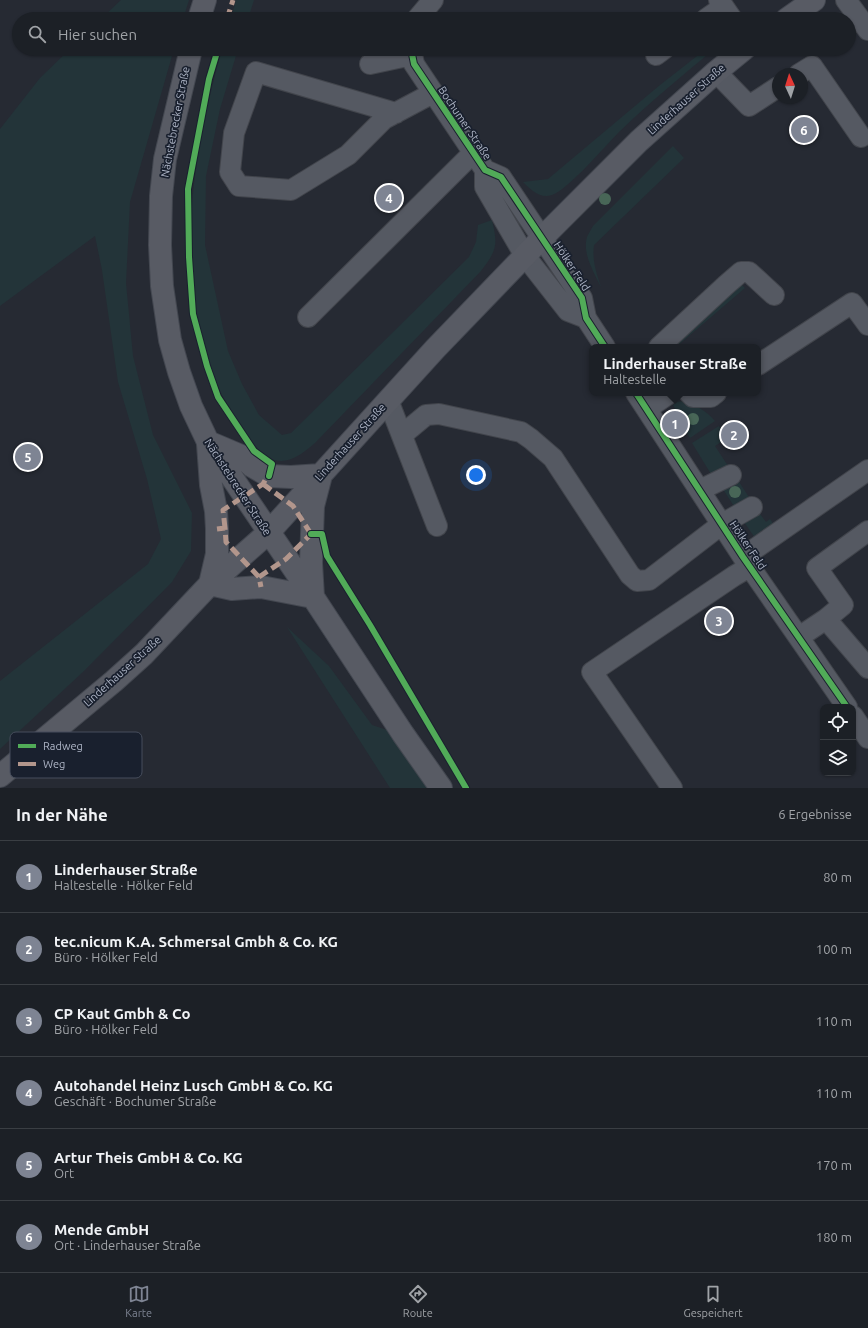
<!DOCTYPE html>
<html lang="de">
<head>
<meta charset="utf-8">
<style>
  :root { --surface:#1c2026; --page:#25282e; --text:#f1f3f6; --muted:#a0a3a7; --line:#3a3e43; --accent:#7e8493 }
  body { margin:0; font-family:Ubuntu,sans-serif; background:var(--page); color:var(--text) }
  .controls { position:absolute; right:12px; bottom:12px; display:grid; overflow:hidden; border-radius:8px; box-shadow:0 1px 3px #0004 }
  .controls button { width:36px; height:36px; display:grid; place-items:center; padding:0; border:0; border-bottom:1px solid var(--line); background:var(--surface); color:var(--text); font:20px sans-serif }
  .compass { position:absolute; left:772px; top:68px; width:36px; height:36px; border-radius:50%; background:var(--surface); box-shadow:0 1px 3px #0004; rotate:356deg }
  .you { position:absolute; left:476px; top:475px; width:14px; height:14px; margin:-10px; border:3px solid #fff; border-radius:50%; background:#1a73e8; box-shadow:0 0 0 6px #1a73e833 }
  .badge { display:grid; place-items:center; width:26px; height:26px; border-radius:50%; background:var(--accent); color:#fff; font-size:13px; font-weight:700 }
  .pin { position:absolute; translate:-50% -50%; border:2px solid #fff; box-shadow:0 1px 4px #0006 }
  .popup { position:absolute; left:589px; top:344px; width:172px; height:52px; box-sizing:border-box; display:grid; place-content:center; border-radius:8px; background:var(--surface); filter:drop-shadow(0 1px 3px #0005); font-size:13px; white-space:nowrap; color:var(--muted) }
  .popup b { font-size:15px; color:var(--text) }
  .popup::after { content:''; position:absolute; left:50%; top:100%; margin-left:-8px; border:8px solid transparent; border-top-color:var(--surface) }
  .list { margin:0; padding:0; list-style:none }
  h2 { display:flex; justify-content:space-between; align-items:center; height:52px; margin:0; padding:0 16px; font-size:17px }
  h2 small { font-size:13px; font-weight:400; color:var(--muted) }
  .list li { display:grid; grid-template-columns:26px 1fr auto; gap:12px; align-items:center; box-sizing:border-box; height:72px; padding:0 16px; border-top:1px solid var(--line) }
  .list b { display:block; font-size:15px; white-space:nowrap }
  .list p { margin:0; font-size:13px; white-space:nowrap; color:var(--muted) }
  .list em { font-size:13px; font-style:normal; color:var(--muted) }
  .icon { flex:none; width:22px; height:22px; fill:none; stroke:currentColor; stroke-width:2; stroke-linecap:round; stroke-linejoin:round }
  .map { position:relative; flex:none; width:868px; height:788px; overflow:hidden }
  .search { position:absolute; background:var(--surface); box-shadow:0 1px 3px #0004; left:12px; right:12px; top:12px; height:44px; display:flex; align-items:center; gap:10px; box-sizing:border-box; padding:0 14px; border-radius:22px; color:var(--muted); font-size:15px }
  .sheet { height:484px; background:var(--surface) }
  nav { display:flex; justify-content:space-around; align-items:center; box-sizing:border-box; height:56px; border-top:1px solid var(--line); background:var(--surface); font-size:11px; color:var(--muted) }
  nav a { display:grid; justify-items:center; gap:2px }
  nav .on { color:var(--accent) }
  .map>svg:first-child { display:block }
  .green { fill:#233439 }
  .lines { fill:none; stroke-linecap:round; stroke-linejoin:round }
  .minor-casing { stroke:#42454c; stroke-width:22 }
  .major-casing { stroke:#434750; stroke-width:24 }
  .minor { stroke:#555962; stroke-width:20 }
  .major { stroke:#585b64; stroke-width:22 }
  .quiet { stroke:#b2968c; stroke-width:5; stroke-dasharray:10 5; stroke-linecap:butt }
  .cycleway-casing { stroke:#19202e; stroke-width:8 }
  .cycleway { stroke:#51ab58; stroke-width:6 }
  .tree { fill:#486657 }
  .labels { text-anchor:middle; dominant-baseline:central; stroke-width:3.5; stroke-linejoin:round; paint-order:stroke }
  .street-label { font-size:11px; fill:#aeb5c6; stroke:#19202e }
  .key { fill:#19202e; stroke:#464d5c; stroke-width:1 }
  .key-label { font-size:11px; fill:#aeb5c6 }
</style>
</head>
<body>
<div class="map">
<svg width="868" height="788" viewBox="0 0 868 788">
  <rect width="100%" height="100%" fill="#262a33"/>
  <!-- green -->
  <path class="green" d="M121,0h68l-6,19h-82z
    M236,0h18l-6,19h-17z
    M70,49h104l-44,153 -4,81 7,73 20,79 39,78 -1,38 -19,31 -88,89 -84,78v-68l148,-117 13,-25 -14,-60 -29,-97 -16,-112 -7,-34 -95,70v-177l40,-51z
    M222,49h16l-18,60 -14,67 -1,69 23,106 14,33 17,31 23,20 9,-2 178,-176 7,-15 2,-17 14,-5c6,25 5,30 -11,51l-166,172c-26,23 -43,26 -65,-4 -16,-23 -32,-47 -41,-74 -35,-102 -15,-214 13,-316z
    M706,49h8c-32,27 -65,54 -95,83 -14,14 -50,57 -67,63 -12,4 -21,-5 -29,-13l25,-3 112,-94z
    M673,146l11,12 -90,87c-2,15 2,27 7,42 -7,-14 -19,-34 -14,-50 2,-4 4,-8 6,-11z
    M739,282l6,6 -69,59h-7z
    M684,401c12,5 22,9 31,20l-25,17 -17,-25 3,-3 -3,-5 4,-3z
    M719,426l7,13 -11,7 15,23 -16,10 -22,-36z
    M736,477l16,25 -15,9 -16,-25z
    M757,510l9,12 4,-3 4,6 -19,13 -13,-19z
    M287,627l42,39 43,59 18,6 38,57h-38z"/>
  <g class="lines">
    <!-- minor casing -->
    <g class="minor-casing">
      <path id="minor" d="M719,0l13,19
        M846,0l22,30
        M417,19l16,-19
        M706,19l17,-12
        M411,49l3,15 71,106 16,7 81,121 4,20 19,29
        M656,55l8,-6
        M370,64l42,-9
        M716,72l33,34 29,-19
        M799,74l13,-8 49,71
        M396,113l-140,-41 -22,61 -4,39 9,14 52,4 57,-35 36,-36 49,-26
        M485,170v17l40,69 43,55 18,7
        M308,317l165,-164
        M659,347l67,-62 15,-13h8l25,23
        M758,365l94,-62 16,22
        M636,393l107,164 104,150
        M689,393l4,4h18l5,-4
        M388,400l49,126
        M647,409l23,-16
        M402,435l24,-20 13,-1 82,18 10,7 22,19 77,117 7,6 12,-1 73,-56 30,-17
        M700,490l31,-15
        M743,557l125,-87
        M826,619l17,-14 -26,-37 51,-37
        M799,637l27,-18 42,49
        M853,716l15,22
        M672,788l-80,-116 142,-96 17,-10"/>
    </g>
    <!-- major casing -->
    <g class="major-casing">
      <path id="major" d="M199,19l6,-19
        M787,19l27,-19
        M191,49l-26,110 -4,37 -1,49 2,41 8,54 9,32 12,34 17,36 105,155 90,137 38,54
        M208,442l33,14 11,10 17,10 22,1 30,-2
        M208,444l3,41 5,26 1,18v25l-7,30
        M210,584l22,5 29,-2 52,10
        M313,597l-2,-34 2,-57 7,-27
        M0,776l114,-95 30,-27 66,-70 58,-51 167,-184 107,-111 97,-97 77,-69 28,-23"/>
    </g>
    <!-- minor -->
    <use href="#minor" class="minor"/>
    <!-- major -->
    <use href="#major" class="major"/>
    <!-- quiet -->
    <path class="quiet" d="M227,19l6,-19
      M263,484l30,22 18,28
      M225,528l-2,-18 40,-26 6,-11
      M217,529l8,-1 1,14 33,35 2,10
      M259,577l27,-18 25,-25h2"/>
    <!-- cycleway casing -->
    <g class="cycleway-casing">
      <path id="cycleway" d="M218,49l-9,30 -21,110 1,68 4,57 14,52 11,31 36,54 18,13 -3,12
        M411,49l3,15 71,106 16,7 81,121 4,20 19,29
        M636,393l107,164 104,150
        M311,534h11l5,22 43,69 96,163"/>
    </g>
    <!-- cycleway -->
    <use href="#cycleway" class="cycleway"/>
  </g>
  <!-- trees -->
  <g class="tree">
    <circle cx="605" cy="199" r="6"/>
    <circle cx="693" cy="419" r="6"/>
    <circle cx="735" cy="492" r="6"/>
  </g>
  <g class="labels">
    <!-- street labels -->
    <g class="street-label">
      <text transform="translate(686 99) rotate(-42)">Linderhauser Straße</text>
      <text transform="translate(175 122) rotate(-79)">Nächstebrecker Straße</text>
      <text transform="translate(465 123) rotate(56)">Bochumer Straße</text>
      <text transform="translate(572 266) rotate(57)">Hölker Feld</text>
      <text transform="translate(350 442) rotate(-48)">Linderhauser Straße</text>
      <text transform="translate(238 487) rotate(57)">Nächstebrecker Straße</text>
      <text transform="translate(748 545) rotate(56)">Hölker Feld</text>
      <text transform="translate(122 671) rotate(-42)">Linderhauser Straße</text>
    </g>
  </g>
  <!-- legend -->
  <rect x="10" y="732" width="132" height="46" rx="6" class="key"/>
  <rect x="18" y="744" width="18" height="4" fill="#51ab58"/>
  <rect x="18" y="762" width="18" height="4" fill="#b2968c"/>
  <g class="key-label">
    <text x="43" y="750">Radweg</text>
    <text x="43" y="768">Weg</text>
  </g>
</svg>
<div class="controls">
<button><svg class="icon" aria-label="locate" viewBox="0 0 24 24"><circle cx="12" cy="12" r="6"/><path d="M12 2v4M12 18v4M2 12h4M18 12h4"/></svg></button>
<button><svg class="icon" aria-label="layers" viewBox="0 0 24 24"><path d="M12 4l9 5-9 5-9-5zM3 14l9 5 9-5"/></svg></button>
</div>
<svg class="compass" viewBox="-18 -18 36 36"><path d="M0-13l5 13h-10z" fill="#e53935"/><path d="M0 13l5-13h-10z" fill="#a0a3a7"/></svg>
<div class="you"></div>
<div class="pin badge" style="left:675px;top:424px">1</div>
<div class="popup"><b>Linderhauser Straße</b>Haltestelle</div>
<div class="pin badge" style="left:734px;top:435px">2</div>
<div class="pin badge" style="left:719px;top:621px">3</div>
<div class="pin badge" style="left:389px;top:198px">4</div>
<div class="pin badge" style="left:28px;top:457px">5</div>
<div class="pin badge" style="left:804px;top:130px">6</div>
<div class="search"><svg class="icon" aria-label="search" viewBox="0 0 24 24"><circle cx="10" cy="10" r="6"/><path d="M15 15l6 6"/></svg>Hier suchen</div>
</div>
<section class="sheet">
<h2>In der Nähe<small>6 Ergebnisse</small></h2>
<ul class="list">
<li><span class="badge">1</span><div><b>Linderhauser Straße</b><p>Haltestelle · Hölker Feld</p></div><em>80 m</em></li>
<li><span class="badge">2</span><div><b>tec.nicum K.A. Schmersal Gmbh &amp; Co. KG</b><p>Büro · Hölker Feld</p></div><em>100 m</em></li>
<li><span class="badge">3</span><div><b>CP Kaut Gmbh &amp; Co</b><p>Büro · Hölker Feld</p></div><em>110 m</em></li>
<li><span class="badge">4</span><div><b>Autohandel Heinz Lusch GmbH &amp; Co. KG</b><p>Geschäft · Bochumer Straße</p></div><em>110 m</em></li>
<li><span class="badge">5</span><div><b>Artur Theis GmbH &amp; Co. KG</b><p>Ort</p></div><em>170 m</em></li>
<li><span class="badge">6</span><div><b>Mende GmbH</b><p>Ort · Linderhauser Straße</p></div><em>180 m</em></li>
</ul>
</section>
<nav>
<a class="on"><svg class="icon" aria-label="map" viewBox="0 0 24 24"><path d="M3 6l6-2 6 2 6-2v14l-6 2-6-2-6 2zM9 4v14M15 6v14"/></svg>Karte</a>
<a><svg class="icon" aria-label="directions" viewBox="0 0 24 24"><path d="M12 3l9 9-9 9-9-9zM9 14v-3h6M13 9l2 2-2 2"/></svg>Route</a>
<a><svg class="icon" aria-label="saved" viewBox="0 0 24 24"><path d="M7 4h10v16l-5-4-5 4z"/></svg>Gespeichert</a>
</nav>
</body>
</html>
